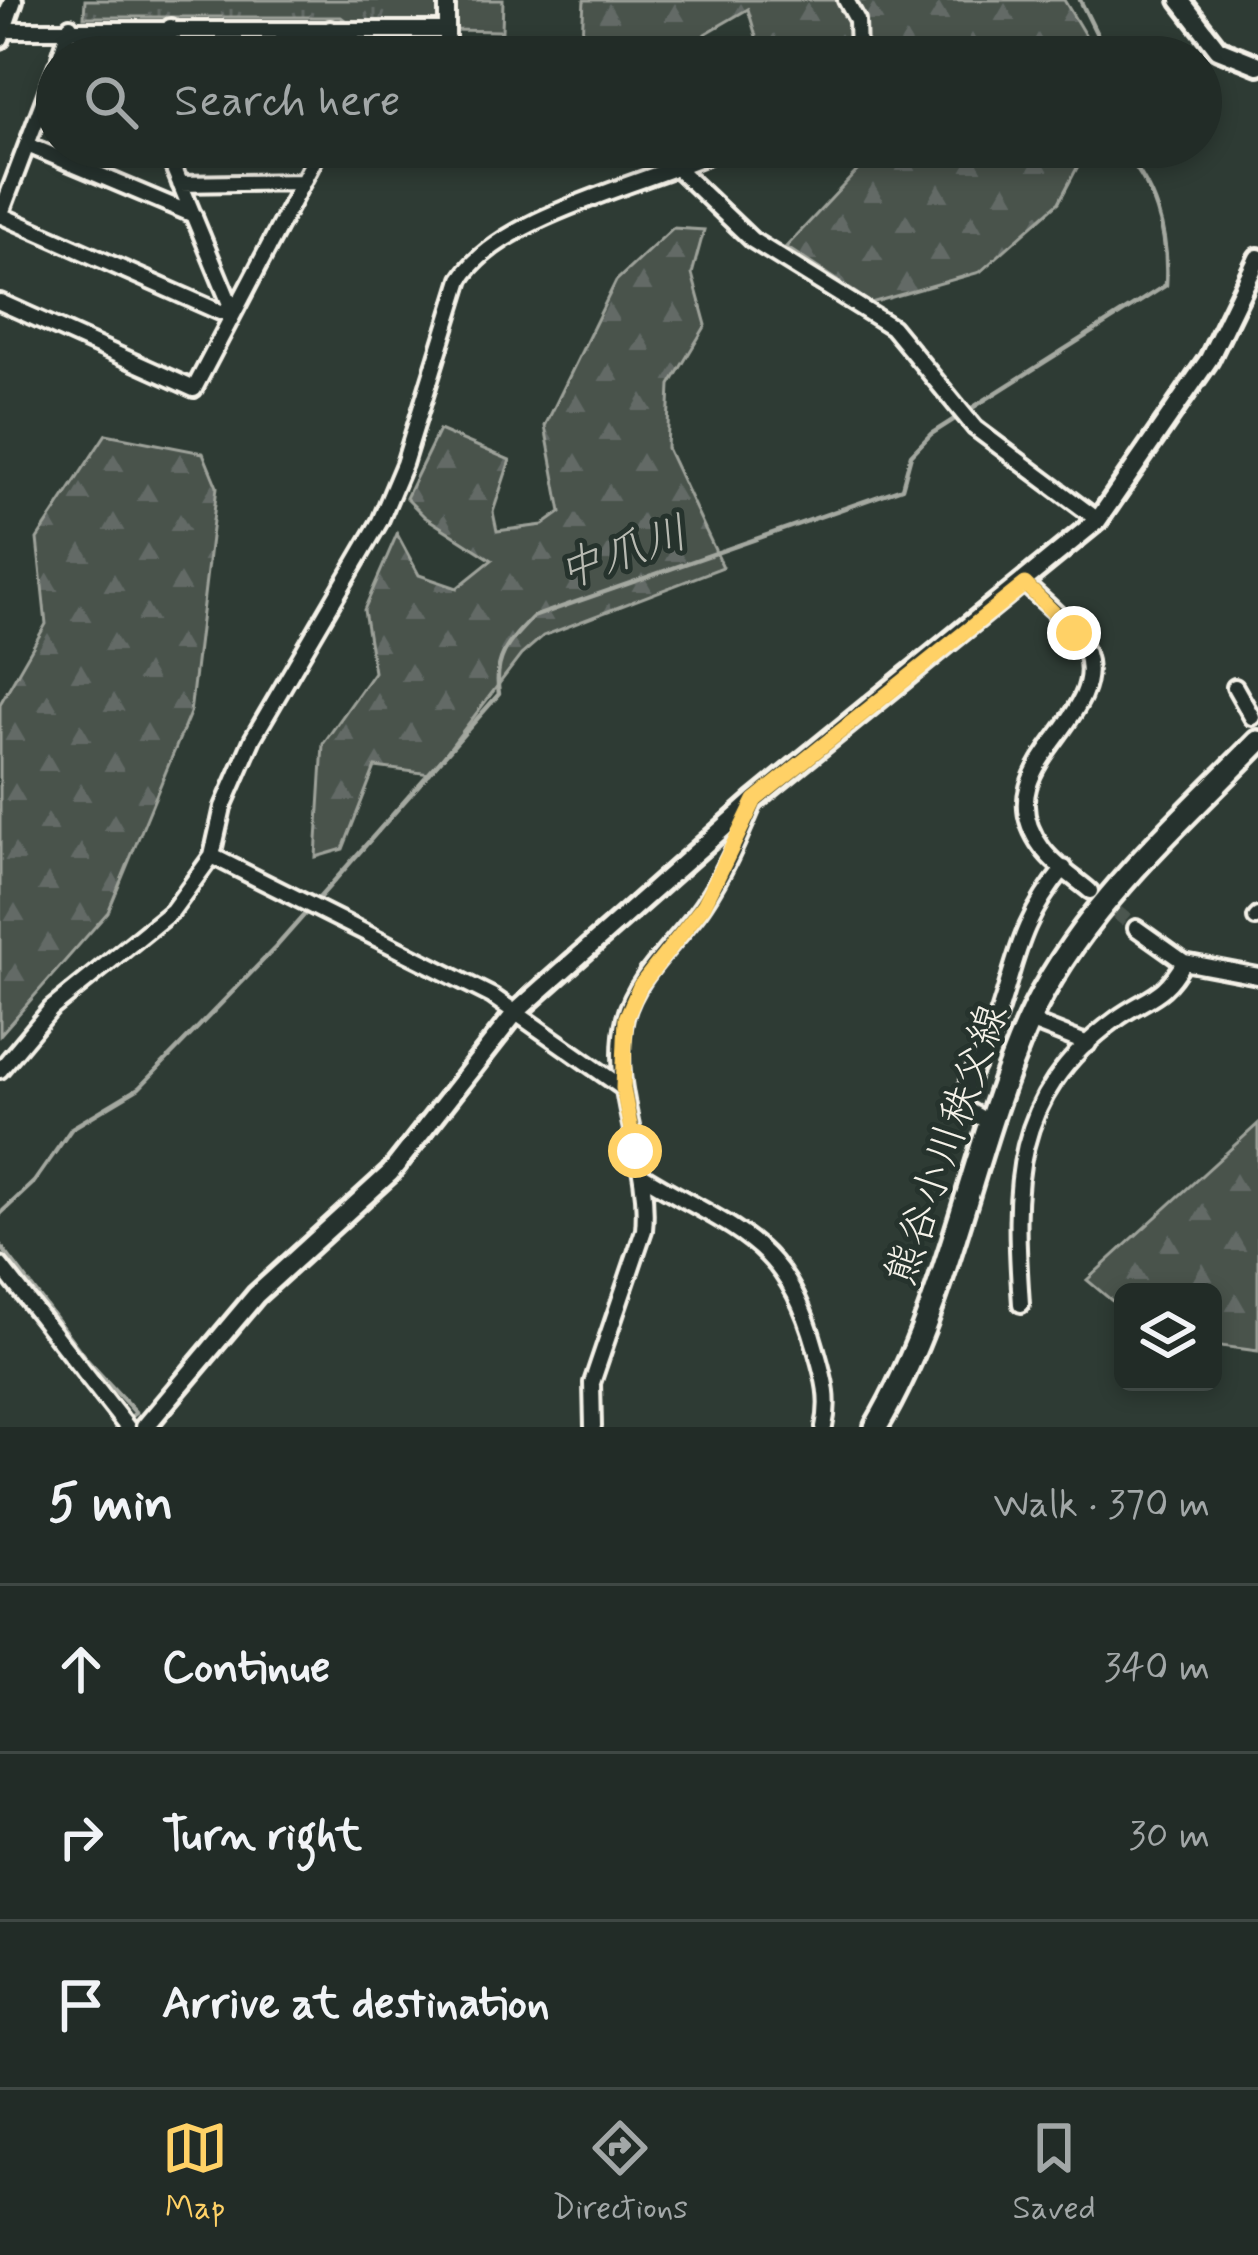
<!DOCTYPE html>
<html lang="en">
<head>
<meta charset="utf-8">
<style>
  :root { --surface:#222c27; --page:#2a342f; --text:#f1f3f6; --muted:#a2a7a7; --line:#3f4844; --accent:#ffd166 }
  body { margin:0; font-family:Mynerve,"Klee One",sans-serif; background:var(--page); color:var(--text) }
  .controls { position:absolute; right:36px; bottom:36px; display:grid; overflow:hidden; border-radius:18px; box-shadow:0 6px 18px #0003 }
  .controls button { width:108px; height:108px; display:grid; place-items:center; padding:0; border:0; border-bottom:3px solid var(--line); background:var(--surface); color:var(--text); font:60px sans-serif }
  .stop { position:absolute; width:36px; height:36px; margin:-27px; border:9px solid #ffd166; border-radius:50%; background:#fff }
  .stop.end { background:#ffd166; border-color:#fff; box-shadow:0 3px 12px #0008 }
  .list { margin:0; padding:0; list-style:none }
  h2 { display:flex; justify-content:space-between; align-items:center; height:156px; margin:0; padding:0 48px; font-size:51px }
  h2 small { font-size:39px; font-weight:400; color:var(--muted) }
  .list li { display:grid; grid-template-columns:78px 1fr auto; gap:36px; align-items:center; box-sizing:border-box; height:168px; padding:0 48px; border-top:3px solid var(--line) }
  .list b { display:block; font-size:45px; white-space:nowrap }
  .list em { font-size:39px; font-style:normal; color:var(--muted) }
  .icon { flex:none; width:66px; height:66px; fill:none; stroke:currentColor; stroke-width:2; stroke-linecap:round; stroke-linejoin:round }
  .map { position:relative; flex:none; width:1258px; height:1427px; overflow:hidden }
  .search { position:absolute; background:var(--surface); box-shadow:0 6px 18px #0003; left:36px; right:36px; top:36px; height:132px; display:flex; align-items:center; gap:30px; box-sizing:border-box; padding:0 42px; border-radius:66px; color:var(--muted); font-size:45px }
  .sheet { height:660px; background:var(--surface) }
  nav { display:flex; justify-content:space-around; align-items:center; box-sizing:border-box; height:168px; border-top:3px solid var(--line); background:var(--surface); font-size:33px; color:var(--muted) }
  nav a { display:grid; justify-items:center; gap:6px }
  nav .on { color:var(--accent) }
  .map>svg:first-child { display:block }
  .grass { fill:url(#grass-tufts); stroke:#9ea29a; stroke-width:3 }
  .forest { fill:url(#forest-firs); stroke:#9ea29a; stroke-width:3 }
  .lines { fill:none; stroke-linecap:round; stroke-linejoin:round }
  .stream { stroke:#a4a8a0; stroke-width:4.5 }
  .minor-tunnel { stroke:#4c564f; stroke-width:14; stroke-dasharray:14 7; stroke-linecap:butt }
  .minor-casing { stroke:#f4f1e8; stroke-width:22 }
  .tertiary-casing { stroke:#f4f1e8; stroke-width:26 }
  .primary-casing { stroke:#f4f1e8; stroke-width:30 }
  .minor { stroke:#26332d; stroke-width:14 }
  .tertiary { stroke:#26332d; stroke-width:16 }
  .primary { stroke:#26332d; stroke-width:21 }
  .route { stroke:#ffd166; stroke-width:15 }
  .labels { text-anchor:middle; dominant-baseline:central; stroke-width:10; stroke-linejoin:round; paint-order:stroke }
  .street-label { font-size:42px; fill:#f4f1e8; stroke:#26332d }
  .water-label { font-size:45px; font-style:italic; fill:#b8bab2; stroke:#26332d }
</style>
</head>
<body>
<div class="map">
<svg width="1258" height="1427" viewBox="0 0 1258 1427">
  <defs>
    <pattern id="grass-tufts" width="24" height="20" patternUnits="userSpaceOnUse" patternTransform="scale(3)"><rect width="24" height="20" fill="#48524c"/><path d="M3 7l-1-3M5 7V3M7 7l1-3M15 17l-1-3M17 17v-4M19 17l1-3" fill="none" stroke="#636b66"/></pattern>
    <pattern id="forest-firs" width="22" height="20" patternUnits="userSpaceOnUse" patternTransform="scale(3)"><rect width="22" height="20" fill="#48524c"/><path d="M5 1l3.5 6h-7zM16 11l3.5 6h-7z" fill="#636b66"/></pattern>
  </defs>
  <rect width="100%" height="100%" fill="#2e3b34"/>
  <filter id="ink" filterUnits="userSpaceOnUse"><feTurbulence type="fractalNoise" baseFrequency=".00833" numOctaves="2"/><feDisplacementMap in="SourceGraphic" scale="24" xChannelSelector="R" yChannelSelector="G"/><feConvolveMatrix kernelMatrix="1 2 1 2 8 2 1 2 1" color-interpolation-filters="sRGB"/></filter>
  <g filter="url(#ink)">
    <!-- grass -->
    <path class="grass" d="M85,0h358v15l-8,8h-86l-8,-6h-257z
      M452,0h51l-1,31 -50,-1z"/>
    <!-- forest -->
    <path class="forest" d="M584,0h480l34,57h-336l-14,-48 -43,25 -17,23h-107z
      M854,147h234l-29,55 -79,70 -109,31 -85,-56 72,-77z
      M673,228l31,2 -12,44 14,51 -36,60 -3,63 56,119 -180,69 -22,19 -91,119 -55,-7 -32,82 -27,8 7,-113 51,-72 -10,-62 33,-76 22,41 38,13 35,-28 -67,-43 -19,-19 33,-68 71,30 -17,52 4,19 46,-6 18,-13 -16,-86 71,-145z
      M106,434l97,19 14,34 -27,226 -82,199 -108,123v-331l46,-80 -9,-85z
      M1258,1124v227l-45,-6v-53h-90v18l-36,-30z"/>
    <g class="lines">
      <!-- stream -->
      <path class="stream" d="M1080,0l28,57
        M0,1214l34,-32 38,-54 67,-40 136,-140 224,-254c-6,-37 10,-52 34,-77l369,-129 9,-33 20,-21 235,-149c3,-52 -11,-101 -47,-138
        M0,1245l86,114 50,54 -18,14"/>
      <!-- minor-tunnel -->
      <path class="minor-tunnel" d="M1099,898l37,30"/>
      <!-- minor casing -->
      <g class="minor-casing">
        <path id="minor" d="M846,0l11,20 1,37
          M330,29v28
          M0,30h447
          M60,57l10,-31
          M168,57l2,-30
          M447,57v-57
          M30,146l164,69
          M165,147l68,164
          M679,170l73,70 140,87 83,101 123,92
          M180,184l123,-2
          M0,215l220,97 13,-1
          M0,216l57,-151
          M0,302l194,87 127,-242
          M1025,584c20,20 52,43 61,69 23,69 -104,114 -44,195 12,17 33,30 48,43
          M1235,687l17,30
          M212,856l280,140 131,92
          M1256,918l2,-2
          M1136,928l48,34 74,14
          M1029,1021l59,23
          M0,1070l51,-61 121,-98 40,-55 11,-49 30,-69 127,-217 24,-57 57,-185c40,-65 195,-98 266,-132
          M990,1123l-28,-16c2,-25 19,-46 28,-69 27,-70 23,-107 74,-170
          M645,1177c89,54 140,61 170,169 8,28 16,51 9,81
          M0,1265l127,162
          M1021,1304c-8,-118 -11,-207 94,-284 32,-24 48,-20 69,-58
          M593,1427l-1,-44 52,-153c7,-71 -36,-140 -19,-212 11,-44 55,-78 79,-115 21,-31 35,-65 50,-100"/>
      </g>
      <!-- tertiary casing -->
      <g class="tertiary-casing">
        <path id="tertiary" d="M1180,0l38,49 40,16
          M0,38l13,-38
          M145,1427l111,-132 134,-122 126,-161 239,-212 343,-280 111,-161 49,-101"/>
      </g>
      <!-- primary casing -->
      <g class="primary-casing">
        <path id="primary" d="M876,1427c74,-125 93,-271 151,-403 49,-110 148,-197 231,-282"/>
      </g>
      <!-- minor -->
      <use href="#minor" class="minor"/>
      <!-- tertiary -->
      <use href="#tertiary" class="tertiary"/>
      <!-- primary -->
      <use href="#primary" class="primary"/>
    </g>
  </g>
  <g class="lines" filter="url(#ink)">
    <!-- route -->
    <path class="route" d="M635,1151l-12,-63 3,-70 14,-32 64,-81 51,-105 270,-216 49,49"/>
  </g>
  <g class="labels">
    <!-- street labels -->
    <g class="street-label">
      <text transform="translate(948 1145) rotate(-71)">熊谷小川秩父線</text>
    </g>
    <!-- water labels -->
    <g class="water-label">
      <text transform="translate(623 554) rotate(-19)">中爪川</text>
    </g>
  </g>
</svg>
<div class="controls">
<button><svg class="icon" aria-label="layers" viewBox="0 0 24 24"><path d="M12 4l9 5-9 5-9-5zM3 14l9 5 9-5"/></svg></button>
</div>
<div class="stop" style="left:635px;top:1151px"></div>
<div class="stop end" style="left:1074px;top:633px"></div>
<div class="search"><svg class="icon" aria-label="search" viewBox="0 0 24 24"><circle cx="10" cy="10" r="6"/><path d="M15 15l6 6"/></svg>Search here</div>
</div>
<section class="sheet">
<h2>5 min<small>Walk · 370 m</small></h2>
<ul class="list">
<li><svg class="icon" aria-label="ahead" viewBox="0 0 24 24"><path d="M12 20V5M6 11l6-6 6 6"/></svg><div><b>Continue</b></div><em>340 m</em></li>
<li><svg class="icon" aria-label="right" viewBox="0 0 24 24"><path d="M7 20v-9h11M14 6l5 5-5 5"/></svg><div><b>Turn right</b></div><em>30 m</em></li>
<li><svg class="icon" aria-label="arrive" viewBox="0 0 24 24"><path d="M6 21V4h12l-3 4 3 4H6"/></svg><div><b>Arrive at destination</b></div></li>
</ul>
</section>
<nav>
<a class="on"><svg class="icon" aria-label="map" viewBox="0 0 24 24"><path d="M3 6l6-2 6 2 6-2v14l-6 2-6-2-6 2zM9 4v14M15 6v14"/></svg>Map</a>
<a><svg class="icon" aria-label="directions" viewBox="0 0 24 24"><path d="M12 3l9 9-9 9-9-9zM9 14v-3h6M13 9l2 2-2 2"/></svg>Directions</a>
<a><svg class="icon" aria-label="saved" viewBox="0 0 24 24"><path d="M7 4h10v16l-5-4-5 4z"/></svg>Saved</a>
</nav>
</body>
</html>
